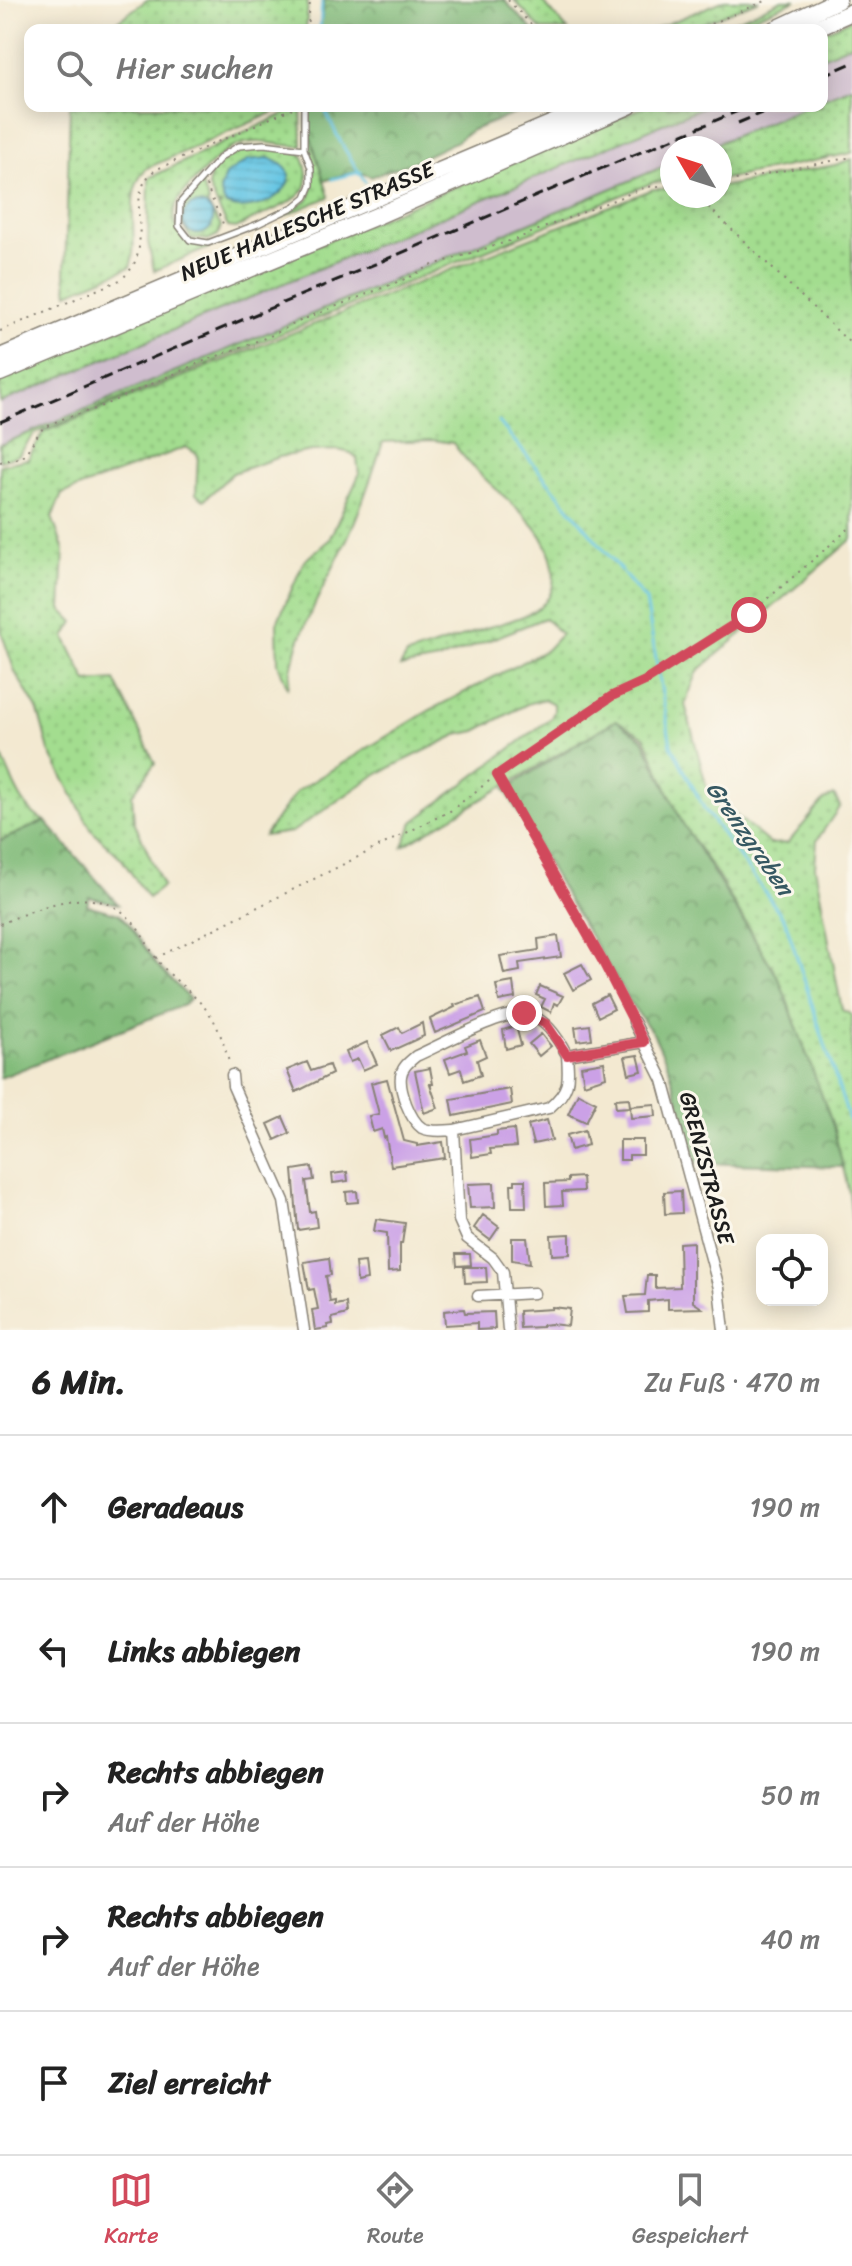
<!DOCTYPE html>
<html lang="de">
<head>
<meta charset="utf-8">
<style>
  :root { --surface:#fff; --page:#f6f6f6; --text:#222; --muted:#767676; --line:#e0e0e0; --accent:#d1495b }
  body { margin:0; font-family:Sriracha,sans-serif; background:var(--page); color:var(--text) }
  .controls { position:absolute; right:24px; bottom:24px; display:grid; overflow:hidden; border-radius:16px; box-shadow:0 4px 20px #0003 }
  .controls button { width:72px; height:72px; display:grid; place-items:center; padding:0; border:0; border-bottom:2px solid var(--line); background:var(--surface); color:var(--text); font:40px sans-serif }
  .compass { position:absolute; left:660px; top:136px; width:72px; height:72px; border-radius:50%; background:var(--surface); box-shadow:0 4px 20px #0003; rotate:309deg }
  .stop { position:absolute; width:24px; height:24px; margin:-18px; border:6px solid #d1495b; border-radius:50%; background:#fff }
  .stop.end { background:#d1495b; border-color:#fff; box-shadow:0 2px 8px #0008 }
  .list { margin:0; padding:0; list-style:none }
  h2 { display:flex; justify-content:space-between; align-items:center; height:104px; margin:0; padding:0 32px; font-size:34px }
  h2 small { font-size:26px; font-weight:400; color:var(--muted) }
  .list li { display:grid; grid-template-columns:52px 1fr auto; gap:24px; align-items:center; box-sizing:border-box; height:144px; padding:0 32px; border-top:2px solid var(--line) }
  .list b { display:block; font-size:30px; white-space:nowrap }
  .list p { margin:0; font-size:26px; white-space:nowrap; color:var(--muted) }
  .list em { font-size:26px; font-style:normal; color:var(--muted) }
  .icon { flex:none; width:44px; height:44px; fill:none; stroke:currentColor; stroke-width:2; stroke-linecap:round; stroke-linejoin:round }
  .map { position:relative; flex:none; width:852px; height:1330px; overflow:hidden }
  .search { position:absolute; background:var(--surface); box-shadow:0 4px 20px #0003; left:24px; right:24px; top:24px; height:88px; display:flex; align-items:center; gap:20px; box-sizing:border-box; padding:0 28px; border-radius:16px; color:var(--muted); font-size:30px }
  .sheet { height:824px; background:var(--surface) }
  nav { display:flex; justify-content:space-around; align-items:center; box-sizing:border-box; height:112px; border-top:2px solid var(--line); background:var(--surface); font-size:22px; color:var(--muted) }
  nav a { display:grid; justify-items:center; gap:4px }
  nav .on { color:var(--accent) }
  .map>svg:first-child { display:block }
  .railway { fill:#cfbdce }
  .grass { fill:url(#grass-dots); stroke:#607c56; stroke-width:2; fill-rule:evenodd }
  .forest { fill:url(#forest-crowns); stroke:#4f6c4b; stroke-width:2 }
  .water { fill:url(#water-rules); stroke:#417180; stroke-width:2 }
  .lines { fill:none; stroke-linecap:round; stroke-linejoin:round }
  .stream { stroke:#66c6e4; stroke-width:3 }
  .building { fill:#cba1e6 }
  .lane-casing { stroke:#888276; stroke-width:8 }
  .street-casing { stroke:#888276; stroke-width:13 }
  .primary-casing { stroke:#888276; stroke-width:19 }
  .path { stroke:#888276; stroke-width:2; stroke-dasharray:2 6; stroke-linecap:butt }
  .lane { stroke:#fff; stroke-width:5 }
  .street { stroke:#fff; stroke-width:10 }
  .primary { stroke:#fff; stroke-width:16 }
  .rail { stroke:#1c1c1c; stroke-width:3; stroke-dasharray:12 6; stroke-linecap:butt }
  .route { stroke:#d1495b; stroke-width:10 }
  .labels { text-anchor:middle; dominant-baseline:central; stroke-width:6; stroke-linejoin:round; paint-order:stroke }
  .street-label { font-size:22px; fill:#1c1c1c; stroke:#fbf7ec }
  .water-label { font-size:24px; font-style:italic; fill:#365862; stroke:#fbf7ec }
</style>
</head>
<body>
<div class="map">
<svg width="852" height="1330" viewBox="0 0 852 1330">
  <defs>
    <pattern id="grass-dots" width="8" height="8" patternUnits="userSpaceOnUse" patternTransform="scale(2)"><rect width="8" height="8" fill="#a3dd8f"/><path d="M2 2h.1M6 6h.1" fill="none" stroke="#8cbd7b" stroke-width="1.8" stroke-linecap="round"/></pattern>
    <pattern id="forest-crowns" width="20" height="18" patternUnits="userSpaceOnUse" patternTransform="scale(2)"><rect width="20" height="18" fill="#82bc7a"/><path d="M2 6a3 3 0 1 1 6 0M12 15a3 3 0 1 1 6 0" fill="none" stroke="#6a9863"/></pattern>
    <pattern id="water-rules" width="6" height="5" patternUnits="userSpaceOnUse" patternTransform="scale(2)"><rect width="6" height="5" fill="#66c6e4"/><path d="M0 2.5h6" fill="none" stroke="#58aac3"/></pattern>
  </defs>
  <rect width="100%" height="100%" fill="#fbf7ec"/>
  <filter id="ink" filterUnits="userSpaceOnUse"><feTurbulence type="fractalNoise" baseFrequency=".0125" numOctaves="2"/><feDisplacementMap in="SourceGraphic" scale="16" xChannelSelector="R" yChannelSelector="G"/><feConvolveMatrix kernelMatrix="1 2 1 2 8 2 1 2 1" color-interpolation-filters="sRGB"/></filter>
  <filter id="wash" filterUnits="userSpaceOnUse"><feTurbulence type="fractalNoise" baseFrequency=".006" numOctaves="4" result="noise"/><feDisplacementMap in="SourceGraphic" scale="32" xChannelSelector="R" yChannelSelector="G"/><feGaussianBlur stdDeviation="1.8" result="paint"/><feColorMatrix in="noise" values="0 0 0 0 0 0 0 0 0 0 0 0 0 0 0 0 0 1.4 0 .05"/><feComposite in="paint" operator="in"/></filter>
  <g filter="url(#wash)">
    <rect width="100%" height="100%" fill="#f3e9d1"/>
    <!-- railway -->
    <path class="railway" d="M852,44v43l-30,12v-42z
      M705,106h101l-100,42h-34v15l-672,282v-42z"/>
    <!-- grass -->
    <path class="grass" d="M147,0h161l-2,30h-201z
      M514,0h27l27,30h-27z
      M725,0h34l-72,30h-35z
      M782,0h14l-73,30h-8z
      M852,19v25l-30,13v-25z
      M852,87v66l-132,27v-32h-14l100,-42h16v-7z
      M70,106h218l-141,62c-26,25 -6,67 -17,99l-62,26 -3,-18z
      M301,106l1,40c-19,1 -42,-8 -61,-2 -16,5 -31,20 -43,33 -8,9 -22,22 -24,34 -4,21 21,39 40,33 32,-9 67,-27 94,-44 15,-26 -7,-63 0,-89l1,20 20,66 -175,74 -6,-29 1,-64z
      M646,106h59l-705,297v-24z
      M264,147l37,5c13,32 7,42 -23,56 -14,6 -28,13 -42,20l-8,-1 -10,-20 4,-2h-5l-9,-19 4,-16 28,-22z
      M852,159v380l-154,132 -13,33 23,88 62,52 18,-1 35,-42 11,-6 6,11 -23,34 -2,27 27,143 10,5v205l-3,-27 -16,-67 -54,-147 -65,-109 -31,-44 -38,-89 -29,-17 -213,126 10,-24 138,-104 3,-6v-8l-10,-5 -17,5 -51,27 -19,4 -82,40 -83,57 -28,4 33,-45 133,-81 116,-60 15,-16 -16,-16 -106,42 -39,7 7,-12c27,-9 55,-18 82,-28 17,-5 38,-10 52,-21 23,-20 11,-58 -6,-79 -26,-30 -59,-51 -82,-84l-20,-3 -50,2c-9,27 -18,55 -29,81 -22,54 -60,106 -66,166l-10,-26 -1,-40 27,-62 25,-21 30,-65 -2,-17 -6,-5 -13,-3 -26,1 -33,6 -46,16 -29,27 -8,-6 2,-39 -12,-8 -124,47 -10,23 12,34 -3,58 13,13 -9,15 22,45 28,-2 40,83 -23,32 2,26 29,65 -15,12 -27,-40 -29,-27 -43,-80 -11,-40 -23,-39 -13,-38 -2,-16v-153l28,-6 16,-27 609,-243h19v7h48v-9l115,-22z
      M672,163v20l-18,-1 -620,252 -15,21 -19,6v-16z
      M201,183l8,19 -2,2 14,22 -3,9 -10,5 -17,-2 -11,-16 3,-19zM193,205h9l8,5 1,14 -5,7 -19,-2 -4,-9z
      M0,753c11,22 21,58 45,68l-45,20z"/>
    <!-- forest -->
    <path class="forest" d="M324,0h180l29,30h-213z
      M309,106h227l-64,24 -17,12 -42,20 -42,15c-16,-9 -30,-1 -47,4l-15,-50z
      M616,720l27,19 39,83 97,157 54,147 10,41 -146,-4 -28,-95 -15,-33 -20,-27 -64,-105 -65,-114z
      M45,821l73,83 -29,-7 -2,8 32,9 9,9 29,42 33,34 -6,6 -184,73v-237z"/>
    <!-- water -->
    <path class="water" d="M268,158c54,17 -9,63 -43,46l-5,-13 5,-16 23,-15z
      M183 219a15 15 0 1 1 30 0a15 15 0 1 1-30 0Z"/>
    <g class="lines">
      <!-- stream -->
      <path class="stream" d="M320,30l2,-30
        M323,106l18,37 24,39
        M332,179l29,-7
        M499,422l147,179 25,144 34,65 80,110 67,209"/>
    </g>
    <g id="blocks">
      <!-- building -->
      <path class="building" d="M558,936l3,21 -42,6 1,8 -16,3 -4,-18 39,-6 -1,-11z
        M582,964l9,16 -18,10 -9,-17z
        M513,982l2,16 -16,3 -3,-16z
        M540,986l23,10 -5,9 -4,-2 -3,9 -10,-5 4,-8 -9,-4z
        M607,995l7,14 -16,8 -6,-14z
        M480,997l5,15 -50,21 -5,-14 25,-12 -1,-2z
        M422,1023l2,13 -33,15 -8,-16 16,-8 3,6z
        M590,1025l2,14 -15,2 -2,-14z
        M516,1026l5,19 -15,4 -3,-19z
        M541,1034l10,12 -12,10 -10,-12z
        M480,1040l6,16 -9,4 4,15 -17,6 -3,-12 -11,4 -5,-14 22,-8 -2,-5z
        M367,1042l10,22 -14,6 -5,-11 -8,3 -4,-10z
        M638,1055l4,16 -13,3 -4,-17z
        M307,1062l4,9 18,-6 3,9 -36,18 -9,-22z
        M604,1062l2,15 -22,7 -3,-18z
        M430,1068l3,16h-3l8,24 -14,5 -9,-42z
        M387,1079l17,62 13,3v2l26,-4 2,16 -54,8 -5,-29 -2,1 -2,-9 -9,3 -4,-16 10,-2 -8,-31z
        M510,1089l2,15 -58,12 -3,-17z
        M578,1093l18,9 -10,20 -18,-8z
        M629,1098l1,9 -14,1 -1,-9z
        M655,1104l1,12 -25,2 -1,-12z
        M283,1117l7,16 -15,7 -7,-16z
        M547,1120l5,20 -19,4 -5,-19z
        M514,1129l2,18 -26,2 1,5 -19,3 -2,-18 27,-4v-4z
        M585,1130l3,15 -17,5 -4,-15z
        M620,1140h23v15h-14v5h-9z
        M312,1167l2,13 -8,1 4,31 5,-1 2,16 -19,3 -5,-60z
        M347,1172l1,9 -15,2 -1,-9z
        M582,1177l1,14 -21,1 1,13 -17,1 -1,-23 23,-1v-4z
        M515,1180h10l1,27h-14l-1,-23h4z
        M494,1183l1,24 -25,1 -2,-24z
        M357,1191l1,11 -11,1 -1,-11z
        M681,1191l1,22 -17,1 -1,-22z
        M483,1215l16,12 -9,13 -16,-12z
        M376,1219l29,4 -3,21h-2v27l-12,1 -1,-39 -13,-2z
        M570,1234v20l-18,1 -1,-20z
        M512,1238h15l3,25 -18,-3z
        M693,1242v60l9,6 -34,1v-10l-20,2v11l-20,1 -3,-17 20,-1 2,-20h8v13l25,-1 -1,-44z
        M456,1254h14l1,11 -14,1z
        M329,1258l2,17 -5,1 4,26 5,-1v4l11,-2 1,11 -15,4 1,6 -6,1 1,3 -13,2 -3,-20 6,-1 -4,-20 -5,1 -5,-28z
        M365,1262l2,18 -10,2 -2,-19z
        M464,1267h22l1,15 -22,1z
        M552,1307l18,2 -2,17 -17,-2 -9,1v2l-22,1 -1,-17 33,-2z
        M464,1309l1,4 29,-1 1,17 -18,1v-7l-32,2 -1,-14z"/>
    </g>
  </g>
  <g filter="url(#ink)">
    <use href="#blocks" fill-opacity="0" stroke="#888276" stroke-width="2"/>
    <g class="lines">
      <!-- lane casing -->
      <g class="lane-casing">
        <path id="lane" d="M304,149l-40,-5 -25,2 -17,10 -42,47 -1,23 11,14 18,3 50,-19 37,-18 11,-9 5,-12v-17l-7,-19v-43"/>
      </g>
      <!-- street casing -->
      <g class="street-casing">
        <path id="street" d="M634,1022l29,58 56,208 5,42
          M567,1055c2,26 3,35 -18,53l-95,22c-10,1 -24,2 -32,-2 -12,-8 -23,-38 -21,-52 1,-9 8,-14 15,-20 23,-10 84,-44 106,-42 22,1 36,24 45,41l77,-13
          M232,1075l1,11 51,115 20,129
          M454,1130l5,90 8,18 26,20 10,14 5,58
          M478,1296l56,-3"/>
      </g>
      <!-- primary casing -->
      <g class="primary-casing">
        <path id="primary" d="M774,30l64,-30
          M811,30l41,-18
          M0,357l593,-251
          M0,373l379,-158 250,-109"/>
      </g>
      <!-- path -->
      <path class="path" d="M508,0l28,30
        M308,30l2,-30
        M696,30l72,-30
        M720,183l132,-26
        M206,185l18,41
        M697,196l155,149
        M0,331l120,-51c41,-31 -1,-81 35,-110l140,-63
        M0,462l23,-5 18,-27 18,-10 36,-11 104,-46 71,-27 34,-17 106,-42 20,-11 86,-27 130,-52 26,-2
        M497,776l76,132 55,104
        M0,924c36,-15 92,-42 127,-8 15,14 22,35 35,50 16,18 38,32 51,53 8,14 12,30 17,46
        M156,958l294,-147 47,-36 115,-79 33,-15 104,-66 103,-89"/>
      <!-- lane -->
      <use href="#lane" class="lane"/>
      <!-- street -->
      <use href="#street" class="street"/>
      <!-- primary -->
      <use href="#primary" class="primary"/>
      <!-- rail -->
      <path class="rail" d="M822,76l30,-13
        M738,123l40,-17
        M0,422l750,-316"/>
    </g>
  </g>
  <g class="lines" filter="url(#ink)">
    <!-- route -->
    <path class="route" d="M524,1013l22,11 21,31 77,-13 -42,-82 -105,-185 115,-79 33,-15 104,-66"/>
  </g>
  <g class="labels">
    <!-- street labels -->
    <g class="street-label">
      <text transform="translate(307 221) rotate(-23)">NEUE HALLESCHE STRASSE</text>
      <text transform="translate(707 1168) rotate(75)">GRENZSTRASSE</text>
    </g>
    <!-- water labels -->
    <g class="water-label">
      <text transform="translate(750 838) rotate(55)">Grenzgraben</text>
    </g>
  </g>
</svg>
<div class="controls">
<button><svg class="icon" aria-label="locate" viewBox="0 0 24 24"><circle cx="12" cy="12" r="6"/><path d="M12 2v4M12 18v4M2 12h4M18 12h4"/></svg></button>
</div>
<svg class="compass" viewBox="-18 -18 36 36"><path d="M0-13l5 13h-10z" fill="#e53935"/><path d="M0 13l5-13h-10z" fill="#767676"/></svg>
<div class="stop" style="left:749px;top:615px"></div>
<div class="stop end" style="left:524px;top:1013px"></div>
<div class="search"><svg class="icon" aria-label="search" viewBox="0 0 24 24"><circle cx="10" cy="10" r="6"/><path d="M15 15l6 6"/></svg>Hier suchen</div>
</div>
<section class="sheet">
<h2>6 Min.<small>Zu Fuß · 470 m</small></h2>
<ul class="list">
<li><svg class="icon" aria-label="ahead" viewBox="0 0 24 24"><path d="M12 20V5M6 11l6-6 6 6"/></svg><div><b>Geradeaus</b></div><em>190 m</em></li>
<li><svg class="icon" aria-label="left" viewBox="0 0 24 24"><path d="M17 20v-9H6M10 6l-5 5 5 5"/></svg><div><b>Links abbiegen</b></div><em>190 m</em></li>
<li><svg class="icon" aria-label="right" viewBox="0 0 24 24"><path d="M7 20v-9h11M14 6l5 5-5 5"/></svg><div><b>Rechts abbiegen</b><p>Auf der Höhe</p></div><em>50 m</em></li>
<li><svg class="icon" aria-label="right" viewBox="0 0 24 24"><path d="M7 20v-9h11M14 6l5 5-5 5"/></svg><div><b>Rechts abbiegen</b><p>Auf der Höhe</p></div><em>40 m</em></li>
<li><svg class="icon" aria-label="arrive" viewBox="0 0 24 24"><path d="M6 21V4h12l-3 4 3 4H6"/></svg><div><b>Ziel erreicht</b></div></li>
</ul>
</section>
<nav>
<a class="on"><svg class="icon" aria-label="map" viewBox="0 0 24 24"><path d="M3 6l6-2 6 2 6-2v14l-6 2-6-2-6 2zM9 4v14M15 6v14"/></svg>Karte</a>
<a><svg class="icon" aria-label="directions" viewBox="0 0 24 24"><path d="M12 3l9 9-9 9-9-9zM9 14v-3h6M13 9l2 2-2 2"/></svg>Route</a>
<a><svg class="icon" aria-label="saved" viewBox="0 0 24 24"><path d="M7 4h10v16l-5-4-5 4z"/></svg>Gespeichert</a>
</nav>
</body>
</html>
